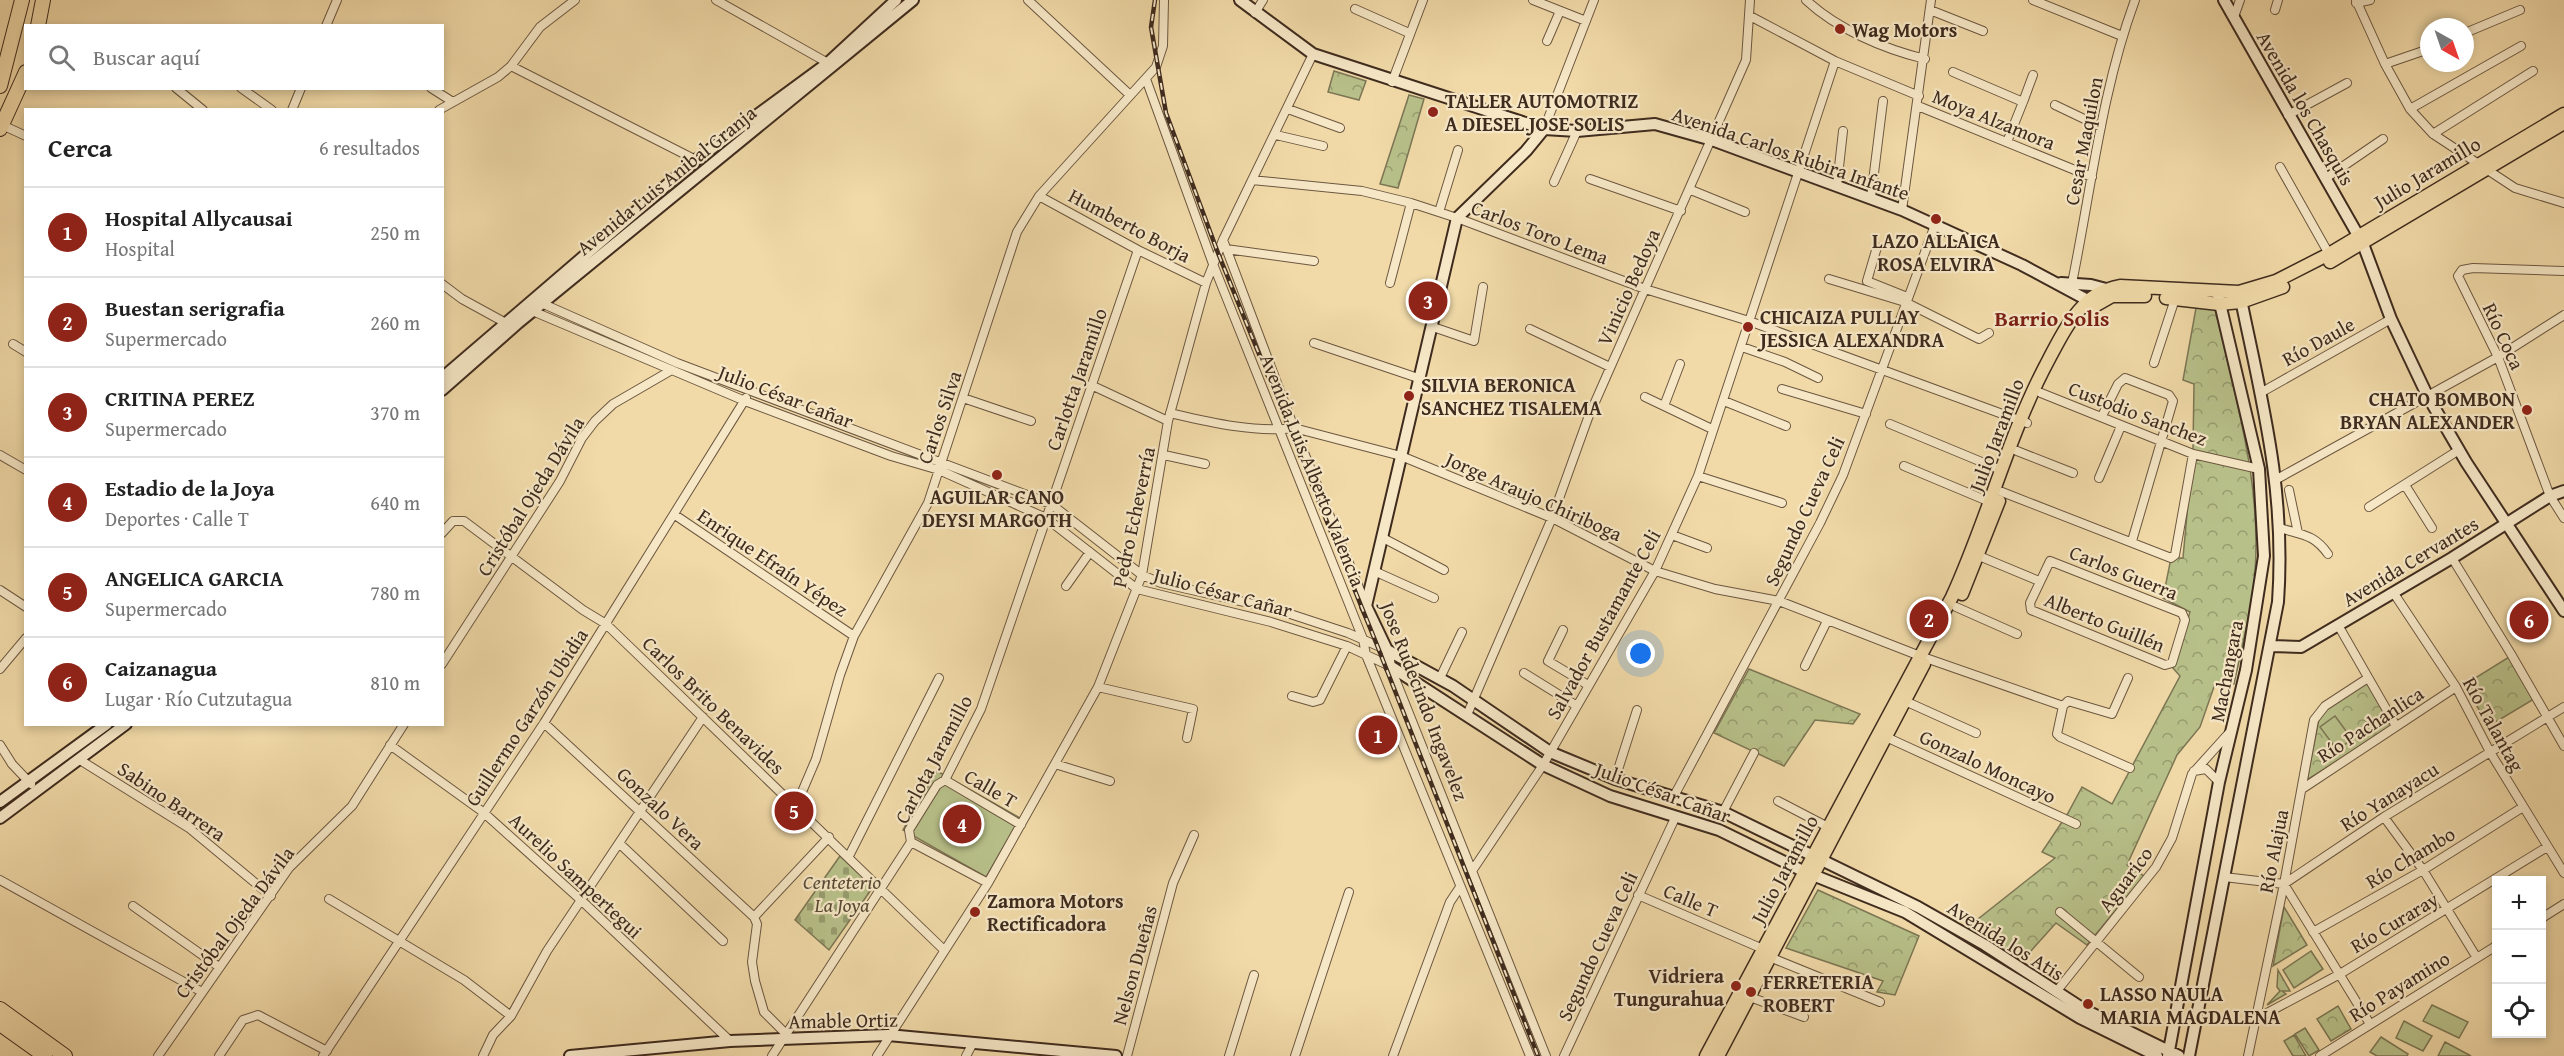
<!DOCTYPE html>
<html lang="es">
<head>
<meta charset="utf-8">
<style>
  :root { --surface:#fff; --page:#f2f2f2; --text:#222; --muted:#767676; --line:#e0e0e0; --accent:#8f2418 }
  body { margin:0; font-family:"Gentium Book Plus",serif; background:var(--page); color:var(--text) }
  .controls { position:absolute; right:18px; bottom:18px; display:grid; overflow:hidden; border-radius:0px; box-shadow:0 3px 9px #0003 }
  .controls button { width:54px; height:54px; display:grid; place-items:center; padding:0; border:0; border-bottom:2px solid var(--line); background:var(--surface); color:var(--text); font:30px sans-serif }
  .compass { position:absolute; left:2420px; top:18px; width:54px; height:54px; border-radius:50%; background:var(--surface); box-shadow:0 3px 9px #0003; rotate:140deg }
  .you { position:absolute; left:1641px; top:654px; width:21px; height:21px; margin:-15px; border:4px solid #fff; border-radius:50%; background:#1a73e8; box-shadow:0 0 0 9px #1a73e833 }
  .badge { display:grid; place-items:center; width:39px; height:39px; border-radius:50%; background:var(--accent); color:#fff; font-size:20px; font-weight:700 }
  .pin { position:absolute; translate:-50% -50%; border:3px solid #fff; box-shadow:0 2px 6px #0006 }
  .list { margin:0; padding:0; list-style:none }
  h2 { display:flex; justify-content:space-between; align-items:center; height:78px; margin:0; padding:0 24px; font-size:26px }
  h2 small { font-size:20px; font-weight:400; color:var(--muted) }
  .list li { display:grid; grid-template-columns:39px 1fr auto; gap:18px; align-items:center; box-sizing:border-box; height:90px; padding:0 24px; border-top:2px solid var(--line) }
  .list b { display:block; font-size:22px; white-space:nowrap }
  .list p { margin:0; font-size:20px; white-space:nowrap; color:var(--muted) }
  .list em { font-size:20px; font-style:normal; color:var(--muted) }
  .icon { flex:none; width:33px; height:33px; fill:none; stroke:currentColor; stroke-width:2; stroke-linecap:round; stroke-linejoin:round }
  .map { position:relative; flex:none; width:2564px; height:1056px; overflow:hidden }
  .search { position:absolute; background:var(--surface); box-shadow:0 3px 9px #0003; left:24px; top:24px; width:420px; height:66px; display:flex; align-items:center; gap:15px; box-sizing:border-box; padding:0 21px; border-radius:0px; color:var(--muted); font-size:22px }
  .panel { position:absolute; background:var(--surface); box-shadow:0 3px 9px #0003; left:24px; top:108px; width:420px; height:618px; border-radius:0px }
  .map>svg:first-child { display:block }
  .forest { fill:url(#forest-crowns); stroke:#7c7654; stroke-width:1.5 }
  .cemetery { fill:url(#cemetery-stones); stroke:#7c7654; stroke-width:1.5 }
  .garden { fill:#b8c089; stroke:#7c7654; stroke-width:1.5 }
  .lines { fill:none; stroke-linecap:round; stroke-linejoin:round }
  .street-casing { stroke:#6c5740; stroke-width:10 }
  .secondary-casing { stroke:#3f2b1e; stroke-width:14 }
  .primary-casing { stroke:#3f2b1e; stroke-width:15 }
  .highway-casing { stroke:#3f2b1e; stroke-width:16 }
  .street { stroke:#f6e7c6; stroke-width:8 }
  .secondary { stroke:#f6e7c6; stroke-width:10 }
  .primary { stroke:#f1daa8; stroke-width:12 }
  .highway { stroke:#f1daa8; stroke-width:14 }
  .rail-casing { stroke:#3f2b1e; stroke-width:4.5 }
  .rail { stroke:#f6e7c6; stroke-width:2; stroke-dasharray:7; stroke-linecap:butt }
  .poi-dot { fill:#8f2418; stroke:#f6e7c6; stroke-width:2 }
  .labels { text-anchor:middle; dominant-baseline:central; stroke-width:4.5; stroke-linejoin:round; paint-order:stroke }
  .poi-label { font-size:20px; font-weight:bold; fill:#3f2b1e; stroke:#f6e7c6; text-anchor:start }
  .street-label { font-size:20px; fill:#3f2b1e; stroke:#f6e7c6 }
  .park-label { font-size:20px; font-style:italic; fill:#574933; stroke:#f6e7c6 }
  .quarter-label { font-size:22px; font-weight:bold; fill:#7a1f14; stroke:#f6e7c6 }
</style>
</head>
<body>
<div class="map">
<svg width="2564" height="1056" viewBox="0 0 2564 1056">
  <defs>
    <pattern id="forest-crowns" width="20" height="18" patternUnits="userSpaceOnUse" patternTransform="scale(1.5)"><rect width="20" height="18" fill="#b8c089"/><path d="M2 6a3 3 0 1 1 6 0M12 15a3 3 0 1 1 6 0" fill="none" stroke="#979c6f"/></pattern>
    <pattern id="cemetery-stones" width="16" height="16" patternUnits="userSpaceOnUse" patternTransform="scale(1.5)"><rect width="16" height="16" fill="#b8c089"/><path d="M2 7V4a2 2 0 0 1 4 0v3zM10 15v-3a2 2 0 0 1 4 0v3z" fill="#979c6f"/></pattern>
  </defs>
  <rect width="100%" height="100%" fill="#f1daa8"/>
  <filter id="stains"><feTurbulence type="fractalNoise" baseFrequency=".00333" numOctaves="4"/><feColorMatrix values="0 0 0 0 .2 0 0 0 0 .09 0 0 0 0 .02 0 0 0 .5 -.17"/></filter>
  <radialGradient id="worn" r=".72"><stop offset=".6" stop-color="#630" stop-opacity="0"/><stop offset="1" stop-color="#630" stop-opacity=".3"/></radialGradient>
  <!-- forest -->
  <path class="forest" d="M1334,71l32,10 -7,19 -31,-8z
    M1409,95l15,4 -26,89 -18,-4z
    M2196,308l19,1c22,94 52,192 37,290 -5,28 -12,57 -18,85h-19l-15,43 -23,28 -50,110 17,11 -57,69 -31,-22 -35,39 -53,-35 87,-69 -13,-6 26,-39 14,-26 30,17 68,-128 -7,-8 17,-56 -27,-14 8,-40h12l10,-110 1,-64 -11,-4z
    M2509,657l25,42 -45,27 -25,-41z
    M1749,669l111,45 -7,10 -38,-4 -31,46 -70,-33z
    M2368,681l25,44 -86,55 13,-66z
    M1818,890l101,46 -24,59 -18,-3 6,-11 -97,-33z
    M2284,907l23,38 -34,21z
    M2278,970l12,21h-8l4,3 -19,11 13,-14 -3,-4z
    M2338,1006l13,23 -20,12 -14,-22z
    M2305,1028l14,22 -10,6 -14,-22z
    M2294,1035l12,21h-13l-9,-15z"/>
  <!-- cemetery -->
  <path class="cemetery" d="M840,856l33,31 -44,63 -34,-30z"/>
  <!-- garden -->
  <path class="garden" d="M2335,716l17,23 -15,11 -17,-23z
    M937,771l83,47 -34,59 -83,-47z
    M2311,951l12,18 -29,19 -11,-18z
    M2432,1005l36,17 -9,16 -36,-17z
    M2404,1021l28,15 -9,15 -27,-13z
    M2381,1037l27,17 -1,2h-30l-7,-4z
    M2445,1042l26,14h-33z"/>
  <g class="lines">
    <!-- street casing -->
    <g class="street-casing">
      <path id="street" d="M716,0l112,63
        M1028,0l102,95
        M1533,0l53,21
        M1806,0c31,29 78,49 119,59
        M2033,0l89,36
        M2356,0l29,64 25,45 23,25 82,54 49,15
        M2356,3l14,-3
        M1355,9l54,24
        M1930,10l53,21
        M2275,10l3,-10
        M1255,13l8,-13
        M1750,16l85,45 84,35
        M2234,17l6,-17
        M326,26l11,-26
        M2465,33l55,-23
        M1547,41l13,-30
        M2385,64l44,-15
        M511,66l185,94
        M1953,72l70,30 -16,40
        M1146,79l67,185 150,375 3,16 164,401
        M1392,82l31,-82
        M176,88l27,22
        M241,88l31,22
        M431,88l22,14
        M2023,102l10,-27
        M2055,105l46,22
        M1918,106l174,71
        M1288,109l52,19
        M2410,109l111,-63
        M292,110l9,-22
        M439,110l59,-33 13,-11 29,-39 35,-27
        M2288,115l59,-32
        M2,125l24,11
        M1544,129l50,-129
        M2433,134l100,-63
        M1276,135l47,11
        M2280,167l49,87
        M2326,178l57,-39
        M1590,179l91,32
        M1252,180l110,11 49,12 46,15 188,71 104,32 278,102
        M1554,182l23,-51
        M1837,185l6,-54
        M1691,190l54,22
        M1039,196l99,54 68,33
        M1871,197l12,-96
        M1902,210l29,-210
        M1439,212l19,-62
        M1223,240l71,188 72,177
        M1877,247l-10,34 40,16
        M1226,249l88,12
        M2564,271l-91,-3 -11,2 -4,6 40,81 52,139 14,22
        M1829,279l76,23 74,37 10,-6
        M1390,283l21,-80
        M442,284l20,15 42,23
        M2071,288c20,-96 30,-196 64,-288
        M539,302l138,61 374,141 91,71 19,8 114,26 73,24 39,17
        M530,310l215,91 146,55 48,14 107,48 91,71 134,33 76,24 43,20 156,390
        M1433,327l41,14 9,-54
        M1530,329l80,38
        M1314,343l107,36
        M13,344l13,8
        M1742,347l43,15 33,16
        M2154,363l21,-64
        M1091,385l77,36
        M1782,389l84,25
        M2262,392l129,-73
        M2041,393l152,61 66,15
        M1645,397l67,32
        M963,398l68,23
        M1724,401l62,25
        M1664,406l16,-42
        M1170,413c39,9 84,20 124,15l107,28 151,62 103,53 60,18 64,12 141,55 143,50 -6,28 3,3 70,31
        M2102,416l16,-32 7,-6 44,17 4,6 -41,140
        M1890,424l111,46
        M2017,451l56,22
        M0,455l26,15
        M1164,455l41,9
        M1904,466l86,36
        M1698,476l84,27
        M2099,478l22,-52
        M2277,479l221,-122 66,-42
        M2405,485l27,43
        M2289,490l9,43
        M2002,492l169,66 4,-3 18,-101
        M2369,507l90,-57
        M675,515l179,121
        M2280,528c22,7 34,6 48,26
        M442,533l11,-12h11l119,89 23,14 338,326
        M1672,535l35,13
        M1383,538l61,32
        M1979,556l60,25
        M2452,558l59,96 53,92
        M2050,561l132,52 3,7 -13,43 -7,2 -134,-55 -1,-7z
        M1374,571l60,27
        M1066,586l24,-34
        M0,590l26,17
        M2393,592l63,95 34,65 74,121
        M1956,607l61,27
        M2338,625l58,101
        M1563,630l-15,31 40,24
        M442,664l118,-183 22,-43 13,-17 18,-17 57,-33
        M1805,666l22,-45
        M0,669l26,-31
        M1524,673l53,33
        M1440,678l22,-46
        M1098,687l95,22 -6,29
        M1292,696l21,6 7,-2 27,-54
        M1905,701l71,32
        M2063,706l5,-5 44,13 16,-36
        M1467,715l85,-197 36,-100 158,-358 4,-60
        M544,723l210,194
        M1886,737l190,87
        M0,745l12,19 19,20
        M390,745l93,67 99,89 148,140
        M80,760l109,68 82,68
        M1055,764l55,17
        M2194,771l12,-2 13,13
        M1615,779l22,-69
        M945,780l76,45
        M2302,789l154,-102
        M1673,798l147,-275 23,-48 92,-250
        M1778,801l50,26
        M796,806l20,-47 24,-84 14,-39 74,-133 89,-271 22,-36 117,-129 7,-21 1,-46
        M1723,812l31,-59
        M2384,817l39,53 54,88
        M911,842l77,41
        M620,844l103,97
        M849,856l90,-178
        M1472,871l71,-106 112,-194 43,-95 137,-415
        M2224,877l60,7 100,-67 180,-110
        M0,880l202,112
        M2284,884l86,140
        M1638,895l125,54
        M329,899l135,81 47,36
        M133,906l86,61
        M2060,912l79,65
        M754,917l3,7 -5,38 3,19 9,31 22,22
        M754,917l75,-80
        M2542,918l22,-14
        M2313,932l110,-62 100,-63
        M1772,958l108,44
        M2056,992l100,-125 16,-29 20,-64 37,-41
        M1750,997l54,20
        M2254,1020l86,-46 207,-127
        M158,1056l131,-188 63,-62 52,-82
        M219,1056l24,-36 15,-5 69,36
        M323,1056l221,-333 202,-325
        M483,1056l10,-21 18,-19 36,-65 156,-234
        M772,1056l139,-214 -2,-12 28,-45 8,-5 36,-71 157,-459
        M877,1056l111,-173 110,-196 44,-112 26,-154 38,-138 17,-43 90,-186
        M966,1056l7,-13
        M1127,1056l46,-173 21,-48
        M1229,1056l25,-81
        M1295,1056l54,-164
        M1393,1056l57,-154 10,-15
        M1564,1056l111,-238
        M2248,1056l36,-172 30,-164 11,-14 43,-28
        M2320,1056l176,-110"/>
    </g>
    <!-- secondary casing -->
    <g class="secondary-casing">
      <path id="secondary" d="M1240,0l73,54 231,75 33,2 78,-7 57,16 190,70 120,55 71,38
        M2224,0l139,244 28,75 36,76 39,67 98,149
        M1544,129l-18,22 -69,67 -91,388 21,44 3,16 153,99 67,31 109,34 84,41 102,41 175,106 77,38
        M2061,283l30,2 19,5
        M442,378l254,-218 132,-97 68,-63
        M442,390l76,-67 395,-323
        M2270,646l31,1 151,-89 98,-62 14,-5
        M1387,650l66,36 97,66 65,27 108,33 195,95 67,38 100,65 94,46
        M0,802l107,-78
        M0,818l126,-94
        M570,1056l160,-15 158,-6 228,21
        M2168,1056l51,-274 27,-112 18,-114 -5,-87 -41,-174
        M2189,1056l89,-454c8,-112 -16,-200 -38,-307"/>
    </g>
    <!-- primary casing -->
    <g class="primary-casing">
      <path id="primary" d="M2330,262l234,-139
        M2166,298l53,6 22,-2 42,-15
        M2091,308l21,-12h33
        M1962,594l37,-93
        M1706,1056l246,-459c36,-78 56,-162 97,-238 10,-19 20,-39 35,-54 9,-11 22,-16 36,-19l119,6 37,-11 53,-27 235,-140
        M1718,1056l206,-392"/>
    </g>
    <!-- highway casing -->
    <g class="highway-casing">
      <path id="highway" d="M38,26l5,-26
        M0,86l22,-86
        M0,129l26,-57
        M0,1009l65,47
        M0,1024l45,32"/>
    </g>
    <!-- street -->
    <use href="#street" class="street"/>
    <!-- secondary -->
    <use href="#secondary" class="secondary"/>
    <!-- primary -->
    <use href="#primary" class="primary"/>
    <!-- highway -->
    <use href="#highway" class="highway"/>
    <!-- rail casing -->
    <g class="rail-casing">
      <path id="rail" d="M1155,0l-4,27 15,86 52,140 159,392 161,411"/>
    </g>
    <!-- rail -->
    <use href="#rail" class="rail"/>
  </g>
  <!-- markers -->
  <g class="poi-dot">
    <circle cx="1840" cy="29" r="6"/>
    <circle cx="1433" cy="112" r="6"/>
    <circle cx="1936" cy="219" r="6"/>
    <circle cx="1748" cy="327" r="6"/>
    <circle cx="1409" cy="396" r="6"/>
    <circle cx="2527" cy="410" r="6"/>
    <circle cx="997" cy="475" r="6"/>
    <circle cx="975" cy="912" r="6"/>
    <circle cx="1736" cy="986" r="6"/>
    <circle cx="1751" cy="992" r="6"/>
    <circle cx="2088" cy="1004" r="6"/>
  </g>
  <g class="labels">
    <!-- poi labels -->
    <g class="poi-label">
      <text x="1852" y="29">Wag Motors</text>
      <text x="1445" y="100">TALLER AUTOMOTRIZ<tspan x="1445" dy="23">A DIESEL JOSE SOLIS</tspan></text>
      <text x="1936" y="240" text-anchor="middle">LAZO ALLAICA<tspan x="1936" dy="23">ROSA ELVIRA</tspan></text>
      <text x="1760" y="316">CHICAIZA PULLAY<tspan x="1760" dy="23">JESSICA ALEXANDRA</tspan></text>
      <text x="1421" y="384">SILVIA BERONICA<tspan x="1421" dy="23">SANCHEZ TISALEMA</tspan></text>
      <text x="2515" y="398" text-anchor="end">CHATO BOMBON<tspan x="2515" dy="23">BRYAN ALEXANDER</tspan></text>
      <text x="997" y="496" text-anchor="middle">AGUILAR CANO<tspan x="997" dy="23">DEYSI MARGOTH</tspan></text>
      <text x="987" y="900">Zamora Motors<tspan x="987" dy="23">Rectificadora</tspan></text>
      <text x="1724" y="975" text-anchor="end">Vidriera<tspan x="1724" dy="23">Tungurahua</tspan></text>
      <text x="1763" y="981">FERRETERIA<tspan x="1763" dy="23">ROBERT</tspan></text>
      <text x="2100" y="993">LASSO NAULA<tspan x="2100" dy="23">MARIA MAGDALENA</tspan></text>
    </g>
    <!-- street labels -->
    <g class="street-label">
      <text transform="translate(2306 108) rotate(60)">Avenida los Chasquis</text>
      <text transform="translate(1994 119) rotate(22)">Moya Alzamora</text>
      <text transform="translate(2083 141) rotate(-79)">Cesar Maquilon</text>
      <text transform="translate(1791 153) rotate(19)">Avenida Carlos Rubira Infante</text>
      <text transform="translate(2427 172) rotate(-31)">Julio Jaramillo</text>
      <text transform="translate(666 180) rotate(-39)">Avenida Luis Anibal Granja</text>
      <text transform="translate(1130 225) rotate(28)">Humberto Borja</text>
      <text transform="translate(1540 232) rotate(21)">Carlos Toro Lema</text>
      <text transform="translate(1628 287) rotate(-66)">Vinicio Bedoya</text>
      <text transform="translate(2504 336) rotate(65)">Río Coca</text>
      <text transform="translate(2318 341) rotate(-29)">Río Daule</text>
      <text transform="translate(1076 379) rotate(-71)">Carlotta Jaramillo</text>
      <text transform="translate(786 396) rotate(21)">Julio César Cañar</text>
      <text transform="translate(2138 413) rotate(21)">Custodio Sanchez</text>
      <text transform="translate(939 417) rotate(-71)">Carlos Silva</text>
      <text transform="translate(1996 435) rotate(-69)">Julio Jaramillo</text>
      <text transform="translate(1313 470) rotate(68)">Avenida Luis Alberto Valencia</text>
      <text transform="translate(530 496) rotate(-58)">Cristóbal Ojeda Dávila</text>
      <text transform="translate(1534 496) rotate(24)">Jorge Araujo Chiriboga</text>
      <text transform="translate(1804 511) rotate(-65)">Segundo Cueva Celi</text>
      <text transform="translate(1133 517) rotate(-78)">Pedro Echeverría</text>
      <text transform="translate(2410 561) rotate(-31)">Avenida Cervantes</text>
      <text transform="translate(773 562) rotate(34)">Enrique Efraín Yépez</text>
      <text transform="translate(2124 572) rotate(22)">Carlos Guerra</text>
      <text transform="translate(1223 592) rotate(15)">Julio César Cañar</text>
      <text transform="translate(2105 622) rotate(22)">Alberto Guillén</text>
      <text transform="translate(1603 624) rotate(-61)">Salvador Bustamante Celi</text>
      <text transform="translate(2226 671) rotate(-79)">Machangara</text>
      <text transform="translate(1425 701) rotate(69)">Jose Rudecindo Ingavelez</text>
      <text transform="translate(714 705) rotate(44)">Carlos Brito Benavides</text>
      <text transform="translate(526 717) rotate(-57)">Guillermo Garzón Ubidia</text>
      <text transform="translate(2370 724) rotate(-33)">Río Pachanlica</text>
      <text transform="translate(2494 724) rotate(61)">Río Talantag</text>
      <text transform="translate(933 759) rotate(-62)">Carlota Jaramillo</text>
      <text transform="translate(1988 766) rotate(25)">Gonzalo Moncayo</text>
      <text transform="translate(991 788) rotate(30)">Calle T</text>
      <text transform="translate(1663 792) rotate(20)">Julio César Cañar</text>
      <text transform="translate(2389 796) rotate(-32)">Río Yanayacu</text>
      <text transform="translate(172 801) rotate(34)">Sabino Barrera</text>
      <text transform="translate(661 808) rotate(43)">Gonzalo Vera</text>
      <text transform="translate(2273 851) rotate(-79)">Río Alajua</text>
      <text transform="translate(2410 857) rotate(-31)">Río Chambo</text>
      <text transform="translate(1784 869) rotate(-62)">Julio Jaramillo</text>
      <text transform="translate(576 875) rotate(43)">Aurelio Sampertegui</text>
      <text transform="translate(2125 879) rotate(-53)">Aguarico</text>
      <text transform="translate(1691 900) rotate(23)">Calle T</text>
      <text transform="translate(234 922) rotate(-53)">Cristóbal Ojeda Dávila</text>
      <text transform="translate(2394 922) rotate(-31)">Río Curaray</text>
      <text transform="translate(2006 940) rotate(32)">Avenida los Atis</text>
      <text transform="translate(1597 946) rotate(-65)">Segundo Cueva Celi</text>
      <text transform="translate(1134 965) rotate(-75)">Nelson Dueñas</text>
      <text transform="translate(2399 986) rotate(-32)">Río Payamino</text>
      <text transform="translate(843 1020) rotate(-1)">Amable Ortiz</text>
    </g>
    <!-- park labels -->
    <g class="park-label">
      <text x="842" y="881">Centeterio<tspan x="842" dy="23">La Joya</tspan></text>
    </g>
    <!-- quarter labels -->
    <g class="quarter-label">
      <text x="2052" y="318">Barrio Solis</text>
    </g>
  </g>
  <rect width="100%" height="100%" filter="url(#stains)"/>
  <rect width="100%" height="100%" fill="url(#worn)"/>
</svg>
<div class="controls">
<button>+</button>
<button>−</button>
<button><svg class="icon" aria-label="locate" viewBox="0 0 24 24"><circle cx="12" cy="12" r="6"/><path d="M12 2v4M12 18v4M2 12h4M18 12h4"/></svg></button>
</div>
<svg class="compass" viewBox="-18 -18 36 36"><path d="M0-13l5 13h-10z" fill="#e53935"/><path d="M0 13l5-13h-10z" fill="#767676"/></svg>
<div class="you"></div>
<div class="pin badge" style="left:1378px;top:735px">1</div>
<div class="pin badge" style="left:1929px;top:619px">2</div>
<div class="pin badge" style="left:1428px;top:301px">3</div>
<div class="pin badge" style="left:962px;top:824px">4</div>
<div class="pin badge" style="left:794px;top:811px">5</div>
<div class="pin badge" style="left:2529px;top:620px">6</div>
<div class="search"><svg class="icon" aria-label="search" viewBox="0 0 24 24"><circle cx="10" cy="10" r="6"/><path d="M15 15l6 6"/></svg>Buscar aquí</div>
<section class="panel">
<h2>Cerca<small>6 resultados</small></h2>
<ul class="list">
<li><span class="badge">1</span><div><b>Hospital Allycausai</b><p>Hospital</p></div><em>250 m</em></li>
<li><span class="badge">2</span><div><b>Buestan serigrafia</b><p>Supermercado</p></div><em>260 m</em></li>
<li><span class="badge">3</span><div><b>CRITINA PEREZ</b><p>Supermercado</p></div><em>370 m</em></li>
<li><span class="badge">4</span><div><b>Estadio de la Joya</b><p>Deportes · Calle T</p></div><em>640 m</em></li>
<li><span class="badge">5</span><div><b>ANGELICA GARCIA</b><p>Supermercado</p></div><em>780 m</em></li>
<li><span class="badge">6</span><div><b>Caizanagua</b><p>Lugar · Río Cutzutagua</p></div><em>810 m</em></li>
</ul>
</section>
</div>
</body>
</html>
